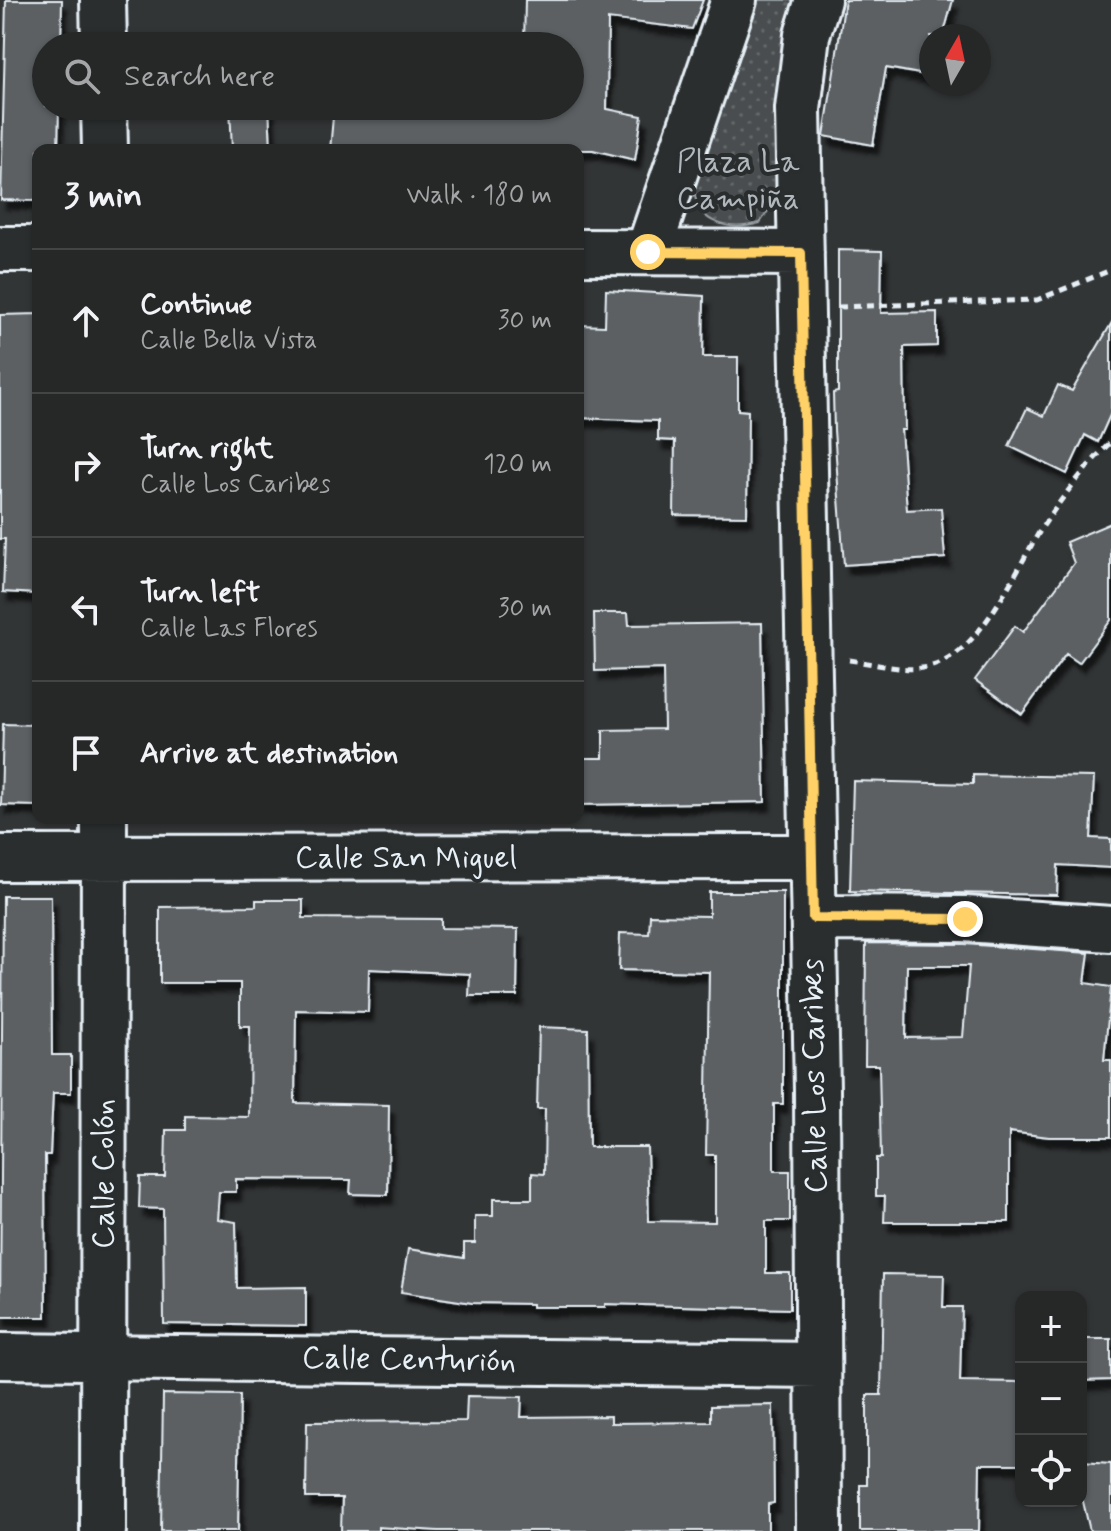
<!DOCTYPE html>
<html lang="en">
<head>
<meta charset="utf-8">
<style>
  :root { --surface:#262828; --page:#323434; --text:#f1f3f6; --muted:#a4a6a8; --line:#424445 }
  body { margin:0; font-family:Mynerve,sans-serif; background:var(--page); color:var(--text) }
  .controls { position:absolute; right:24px; bottom:24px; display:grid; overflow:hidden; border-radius:16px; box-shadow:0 2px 6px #0004 }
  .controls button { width:72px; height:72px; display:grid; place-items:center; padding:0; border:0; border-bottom:2px solid var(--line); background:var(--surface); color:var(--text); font:40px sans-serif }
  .compass { position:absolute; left:919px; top:24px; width:72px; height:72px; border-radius:50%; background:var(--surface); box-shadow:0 2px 6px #0004; rotate:9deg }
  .stop { position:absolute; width:24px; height:24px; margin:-18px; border:6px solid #ffd166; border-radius:50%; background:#fff }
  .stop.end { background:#ffd166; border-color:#fff; box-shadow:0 2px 8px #0008 }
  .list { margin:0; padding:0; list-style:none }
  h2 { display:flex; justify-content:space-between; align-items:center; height:104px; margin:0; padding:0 32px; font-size:34px }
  h2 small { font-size:26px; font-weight:400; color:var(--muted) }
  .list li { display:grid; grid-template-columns:52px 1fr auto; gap:24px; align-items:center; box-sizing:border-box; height:144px; padding:0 32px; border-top:2px solid var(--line) }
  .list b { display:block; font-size:30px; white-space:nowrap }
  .list p { margin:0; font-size:26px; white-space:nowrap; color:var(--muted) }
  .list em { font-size:26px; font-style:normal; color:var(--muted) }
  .icon { flex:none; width:44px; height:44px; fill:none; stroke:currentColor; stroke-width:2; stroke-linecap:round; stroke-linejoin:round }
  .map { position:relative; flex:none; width:1111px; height:1531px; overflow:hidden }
  .search { position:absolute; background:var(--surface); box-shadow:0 2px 6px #0004; left:32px; top:32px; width:552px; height:88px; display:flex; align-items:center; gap:20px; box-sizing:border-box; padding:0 28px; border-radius:44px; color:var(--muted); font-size:30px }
  .panel { position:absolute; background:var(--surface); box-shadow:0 2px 6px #0004; left:32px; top:144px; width:552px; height:680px; border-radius:16px }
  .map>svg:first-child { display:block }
  .grass { fill:url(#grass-dots); stroke:#989fa4; stroke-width:2 }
  .building { fill:#5c6063; stroke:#e8f1f8; stroke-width:2; fill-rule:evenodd; filter:url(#shadow) }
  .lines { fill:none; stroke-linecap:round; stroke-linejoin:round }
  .minor-casing { stroke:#e8f1f8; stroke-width:50 }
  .path { stroke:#e8f1f8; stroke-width:5; stroke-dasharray:8 6; stroke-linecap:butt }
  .minor { stroke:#2a2d2e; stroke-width:44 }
  .route { stroke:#ffd166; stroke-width:10 }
  .labels { text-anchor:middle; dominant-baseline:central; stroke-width:8; stroke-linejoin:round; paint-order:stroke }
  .park-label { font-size:32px; fill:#b0b8bd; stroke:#2a2d2e }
  .street-label { font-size:32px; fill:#e8f1f8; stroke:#2a2d2e }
</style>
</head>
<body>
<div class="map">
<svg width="1111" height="1531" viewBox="0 0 1111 1531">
  <defs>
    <pattern id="grass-dots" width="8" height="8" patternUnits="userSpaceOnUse" patternTransform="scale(2)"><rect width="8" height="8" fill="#494d4f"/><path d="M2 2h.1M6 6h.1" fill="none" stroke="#636769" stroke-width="1.8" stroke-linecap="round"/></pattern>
    <filter id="shadow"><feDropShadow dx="5" dy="9" stdDeviation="2" flood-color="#0009"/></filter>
  </defs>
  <rect width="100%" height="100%" fill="#323536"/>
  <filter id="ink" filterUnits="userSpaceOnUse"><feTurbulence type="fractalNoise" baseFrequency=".0125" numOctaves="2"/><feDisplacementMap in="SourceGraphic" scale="16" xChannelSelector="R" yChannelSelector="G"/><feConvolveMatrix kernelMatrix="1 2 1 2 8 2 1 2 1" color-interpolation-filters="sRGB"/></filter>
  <g filter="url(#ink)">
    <!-- grass -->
    <path class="grass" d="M756,0h38l-8,41 -7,141 -5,20 -14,21c-32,9 -69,0 -65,-40z"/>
    <!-- building -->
    <path class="building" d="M6,0h56l-1,46h-15v60h13l-1,44h-20v51l-37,-1z
      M525,0h178l-11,29 -84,-10 -1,90 35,7 -7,44 -42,-10h-263l4,-44h236v-60h-46z
      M845,0h108l-10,36h-12v40l-45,-8 -13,77 -49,-9z
      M230,106h39l2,44h-39z
      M838,250l44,1 -1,62 56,-1v34l-33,1 1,83h-4l6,80 34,-2 4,50 -101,7 -10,-135 -1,-37 5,-1z
      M606,290l98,6 -1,61h35v53l10,1 -1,105 -73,-1 1,-74 -17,-1v-19l-80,-3v-93l27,1z
      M38,314v280l-35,-2 2,-53h-5v-224z
      M1111,324v89l-13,29 -13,-7 -18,39 -58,-28 18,-38 17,8 14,-31 14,6z
      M1111,523v97l-32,43 -13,-9 -44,60 -47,-34 40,-54 8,6 51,-69 -8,-21z
      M594,613h34l1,12 133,-2 3,179 -187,3v-47h25v-28l61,-1 -1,-60 -68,2z
      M3,724l35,1v81l-37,-1z
      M973,775l121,2 -3,61 20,1v29l-53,-3 -1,30 -207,-4 3,-110 120,3z
      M709,892h74v212h-9v67h16v50h-24v52h24v36l-185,-5v3h-73v-3l-60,-1 -71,-11 7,-43 56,9v-15h11v-27h18v-17h39v-26l12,1 1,-65h-8l2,-82 49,2 1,118h58l2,74 66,1v-67h-9l3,-183 -90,-2 1,-37 29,1 1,-19 59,1z
      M3,896h48l1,159h19v38h-18l-3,62h-5l1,162h-46z
      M256,900h47v18l138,1v9l77,1 -1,67h-48l1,-22 -101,-5 -1,43 -72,-2 -1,93 94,2 -1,90 -38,-1 1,-14 -115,-1v13h-17l-2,27 19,3 1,66 69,-1v39l-142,-2 -1,-115 -24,-1 1,-31h25l1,-47h19v-14l64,1 1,-91h-10v-43h-80v-76l96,-1z
      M866,943l98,1 125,9 -4,30 26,4 -7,73h7v77h-62l-40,-5v90h-125l1,-26h-9v-38h5l-2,-93h-14zM907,966h62l-6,71 -57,1z
      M883,1274l61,1 -1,32h19l-2,74 61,1v82h-41l-1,67h-119v-46h7v-90h14z
      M1081,1339h30v41l-30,1z
      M163,1394l77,1 -2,136h-77z
      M467,1396l55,1 -1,20 90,-1v7l100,-1v-16l62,-1 1,98 -6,1v27h-330l-60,-4v4h-37l1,-33h-36l1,-76 159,-1z
      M1081,1462l30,2v67h-21l-9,-38z"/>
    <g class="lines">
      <!-- minor casing -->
      <g class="minor-casing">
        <path id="minor" d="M103,0l1,46
          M818,0l-11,35 -9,74 19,981 2,441
          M104,106l1,44
          M0,249h38
          M578,252l223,1
          M648,252l86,-252
          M0,858l812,-1
          M813,918l152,1 146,10
          M0,1356l818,9
          M103,1531l1,-713"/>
      </g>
      <!-- path -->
      <path class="path" d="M838,307l199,-7 74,-30
        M849,660c23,3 50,11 73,8 58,-6 94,-102 123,-145 20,-29 41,-57 66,-81"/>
      <!-- minor -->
      <use href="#minor" class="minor"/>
    </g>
  </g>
  <g class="lines" filter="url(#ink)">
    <!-- route -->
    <path class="route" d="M648,252l153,1 12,665 152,1"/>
  </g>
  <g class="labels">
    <!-- park labels -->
    <g class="park-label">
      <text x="738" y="162">Plaza La<tspan x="738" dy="37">Campiña</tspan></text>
    </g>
    <!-- street labels -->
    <g class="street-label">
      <text x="406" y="858">Calle San Miguel</text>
      <text transform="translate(815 1076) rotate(-91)">Calle Los Caribes</text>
      <text transform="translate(104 1174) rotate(-90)">Calle Colón</text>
      <text transform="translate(409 1360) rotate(1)">Calle Centurión</text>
    </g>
  </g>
</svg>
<div class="controls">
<button>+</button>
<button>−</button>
<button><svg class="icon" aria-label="locate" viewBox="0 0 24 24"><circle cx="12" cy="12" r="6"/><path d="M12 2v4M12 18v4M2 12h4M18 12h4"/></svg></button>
</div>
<svg class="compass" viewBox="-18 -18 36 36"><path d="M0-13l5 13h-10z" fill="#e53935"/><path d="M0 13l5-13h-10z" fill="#a4a6a8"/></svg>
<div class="stop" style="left:648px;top:252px"></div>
<div class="stop end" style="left:965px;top:919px"></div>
<div class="search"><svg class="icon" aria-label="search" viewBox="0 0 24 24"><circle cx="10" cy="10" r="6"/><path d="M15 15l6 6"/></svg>Search here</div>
<section class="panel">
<h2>3 min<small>Walk · 180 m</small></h2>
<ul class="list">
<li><svg class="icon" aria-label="ahead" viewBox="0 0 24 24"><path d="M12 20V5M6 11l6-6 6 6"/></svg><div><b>Continue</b><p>Calle Bella Vista</p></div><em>30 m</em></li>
<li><svg class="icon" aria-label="right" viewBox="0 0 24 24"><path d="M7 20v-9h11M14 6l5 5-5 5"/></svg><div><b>Turn right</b><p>Calle Los Caribes</p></div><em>120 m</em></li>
<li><svg class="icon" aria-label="left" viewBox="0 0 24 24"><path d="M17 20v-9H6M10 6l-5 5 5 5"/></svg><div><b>Turn left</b><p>Calle Las Flores</p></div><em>30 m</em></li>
<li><svg class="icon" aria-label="arrive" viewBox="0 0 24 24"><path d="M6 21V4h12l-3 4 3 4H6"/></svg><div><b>Arrive at destination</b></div></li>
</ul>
</section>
</div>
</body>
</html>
